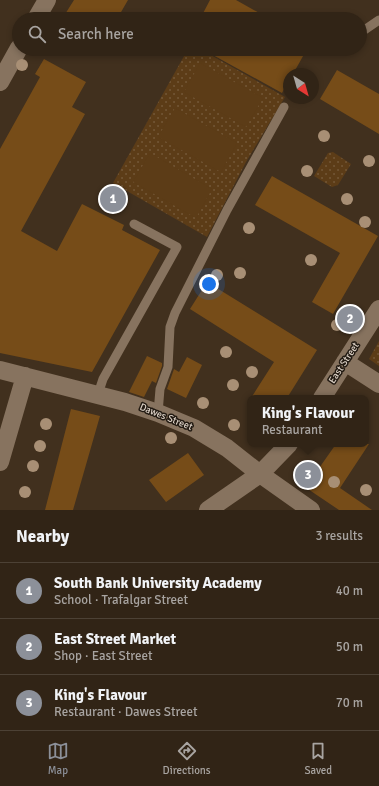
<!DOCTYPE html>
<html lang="en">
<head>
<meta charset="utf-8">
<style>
  :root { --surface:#312416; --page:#392c1f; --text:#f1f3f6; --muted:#a8a4a1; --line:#4c4135; --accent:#8c9099 }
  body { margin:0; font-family:Signika,sans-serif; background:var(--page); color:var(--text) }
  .compass { position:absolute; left:283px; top:68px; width:36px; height:36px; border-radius:50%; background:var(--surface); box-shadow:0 2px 6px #0003; rotate:143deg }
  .you { position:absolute; left:209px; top:284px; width:14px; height:14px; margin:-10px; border:3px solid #fff; border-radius:50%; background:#1a73e8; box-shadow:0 0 0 6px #1a73e833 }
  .badge { display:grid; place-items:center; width:26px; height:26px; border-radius:50%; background:var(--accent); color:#fff; font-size:13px; font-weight:700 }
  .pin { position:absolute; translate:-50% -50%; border:2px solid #fff; box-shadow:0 1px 4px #0006 }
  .popup { position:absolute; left:247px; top:395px; width:122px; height:52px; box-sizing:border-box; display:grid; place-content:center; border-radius:8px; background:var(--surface); filter:drop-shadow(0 1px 3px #0005); font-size:13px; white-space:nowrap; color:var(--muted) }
  .popup b { font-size:15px; color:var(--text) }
  .popup::after { content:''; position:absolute; left:50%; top:100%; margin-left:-8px; border:8px solid transparent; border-top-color:var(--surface) }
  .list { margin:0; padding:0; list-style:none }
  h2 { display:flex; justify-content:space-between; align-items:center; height:52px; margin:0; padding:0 16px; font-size:17px }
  h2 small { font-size:13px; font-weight:400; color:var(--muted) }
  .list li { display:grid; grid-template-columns:26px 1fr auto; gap:12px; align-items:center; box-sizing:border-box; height:56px; padding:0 16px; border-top:1px solid var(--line) }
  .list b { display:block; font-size:15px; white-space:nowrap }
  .list p { margin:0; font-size:13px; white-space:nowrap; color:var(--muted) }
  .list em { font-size:13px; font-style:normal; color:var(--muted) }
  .icon { flex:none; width:22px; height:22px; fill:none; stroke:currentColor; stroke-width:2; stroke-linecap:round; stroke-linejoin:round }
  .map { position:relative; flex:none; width:379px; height:510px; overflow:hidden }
  .search { position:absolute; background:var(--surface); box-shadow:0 2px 6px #0003; left:12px; right:12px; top:12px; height:44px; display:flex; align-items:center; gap:10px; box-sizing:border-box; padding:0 14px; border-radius:22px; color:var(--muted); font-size:15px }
  .sheet { height:220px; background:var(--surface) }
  nav { display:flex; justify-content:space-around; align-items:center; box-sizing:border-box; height:56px; border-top:1px solid var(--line); background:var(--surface); font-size:11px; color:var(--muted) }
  nav a { display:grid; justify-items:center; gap:2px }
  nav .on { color:var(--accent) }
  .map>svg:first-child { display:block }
  .park { fill:url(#park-dots) }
  .garden { fill:#5c3c17 }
  .building { fill:#764c18 }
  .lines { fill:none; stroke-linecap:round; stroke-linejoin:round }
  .lane { stroke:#87735f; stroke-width:9 }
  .street { stroke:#87735f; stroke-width:18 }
  .tree { fill:#a88f75 }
  .labels { text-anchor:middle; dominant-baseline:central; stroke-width:3; stroke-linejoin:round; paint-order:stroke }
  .street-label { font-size:10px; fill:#ded3c8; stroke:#221a12 }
</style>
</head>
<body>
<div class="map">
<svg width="379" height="510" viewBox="0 0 379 510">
  <defs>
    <pattern id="park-dots" width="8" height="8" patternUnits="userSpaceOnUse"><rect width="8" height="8" fill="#5c3c17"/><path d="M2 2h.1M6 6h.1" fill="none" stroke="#735737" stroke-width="1.8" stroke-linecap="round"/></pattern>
  </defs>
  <rect width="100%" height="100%" fill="#41301e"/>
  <!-- park -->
  <path class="park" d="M188,49h12l85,48 -39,65 -39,75 -94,-54z
    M333,152l18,12 -13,21 -6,2 -18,-11 14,-23z
    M379,341v25l-10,-7z"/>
  <!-- garden -->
  <path class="garden" d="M200,63l63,35 -17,29 -62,-35z
    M175,108l62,35 -16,29 -63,-35z
    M150,153l62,36 -16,29 -63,-36z"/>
  <!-- building -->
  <path class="building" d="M74,0h54l-11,19h-55z
    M210,0h26l34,19h-70z
    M202,49h105l-14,25h-4v6l-7,13z
    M44,59l42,23 -14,25 13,7 -64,117 36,20 25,-47 42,21 -2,5 38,20 -68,122 -92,-19v-204l40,-72 -5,-3z
    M337,70l42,24v40l-59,-35z
    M272,176l106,60 -45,78 -21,-12 28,-49 -85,-48z
    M207,282l110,68 -30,48h-36l23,-36 -84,-53z
    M147,356l15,7v3l-6,17 -4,-2 -8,16 -15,-5z
    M187,357l15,8 -16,33 -19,-9 7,-20 5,3z
    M71,409l29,7 -27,94h-28z
    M336,444h33l-29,44 32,22h-33l-43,-29 11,-16 10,6z
    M188,453l16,22 -38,27 -17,-22z"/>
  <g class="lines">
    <!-- lane -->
    <path class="lane" d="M360,33l19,-13
      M98,394l5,-15 74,-132 -43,-23
      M158,413l2,-24 8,-22 2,-40 5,-14 52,-103 57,-103"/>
    <!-- street -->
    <path class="street" d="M36,19l11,-19
      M0,82l19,-34
      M345,362l34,22
      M0,370l125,32 33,11 36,15 33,20 33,26 51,36
      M322,398l57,-89
      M0,462l25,-86
      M208,510l52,-36 29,-30"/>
  </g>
  <!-- trees -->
  <g class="tree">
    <circle cx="22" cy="65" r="6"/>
    <circle cx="324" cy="136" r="6"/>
    <circle cx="369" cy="161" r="6"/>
    <circle cx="307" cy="171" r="6"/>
    <circle cx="347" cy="199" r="6"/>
    <circle cx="365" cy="222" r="6"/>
    <circle cx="249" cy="228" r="6"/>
    <circle cx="311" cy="260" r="6"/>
    <circle cx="240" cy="273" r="6"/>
    <circle cx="217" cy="275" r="6"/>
    <circle cx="337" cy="325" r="6"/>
    <circle cx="226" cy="352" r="6"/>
    <circle cx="252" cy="372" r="6"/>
    <circle cx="233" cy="385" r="6"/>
    <circle cx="203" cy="403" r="6"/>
    <circle cx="46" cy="424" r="6"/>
    <circle cx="234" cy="425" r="6"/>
    <circle cx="171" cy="438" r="6"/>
    <circle cx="40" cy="446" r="6"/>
    <circle cx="33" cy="466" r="6"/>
    <circle cx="334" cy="482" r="6"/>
    <circle cx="366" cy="490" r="6"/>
    <circle cx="25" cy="492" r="6"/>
  </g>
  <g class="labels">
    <!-- street labels -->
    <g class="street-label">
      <text transform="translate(344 363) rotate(-57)">East Street</text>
      <text transform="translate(166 417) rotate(22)">Dawes Street</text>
    </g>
  </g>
</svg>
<svg class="compass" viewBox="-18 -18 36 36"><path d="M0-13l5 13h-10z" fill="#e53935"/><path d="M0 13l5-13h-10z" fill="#a8a4a1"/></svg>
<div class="you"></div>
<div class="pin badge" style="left:113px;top:199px">1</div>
<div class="pin badge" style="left:350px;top:319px">2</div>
<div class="pin badge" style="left:308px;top:475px">3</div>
<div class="popup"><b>King's Flavour</b>Restaurant</div>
<div class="search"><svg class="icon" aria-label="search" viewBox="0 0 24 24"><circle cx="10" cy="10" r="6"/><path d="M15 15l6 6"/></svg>Search here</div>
</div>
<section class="sheet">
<h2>Nearby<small>3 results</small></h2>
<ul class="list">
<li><span class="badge">1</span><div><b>South Bank University Academy</b><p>School · Trafalgar Street</p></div><em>40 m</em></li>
<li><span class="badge">2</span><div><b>East Street Market</b><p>Shop · East Street</p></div><em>50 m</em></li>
<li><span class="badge">3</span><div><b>King's Flavour</b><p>Restaurant · Dawes Street</p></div><em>70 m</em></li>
</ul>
</section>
<nav>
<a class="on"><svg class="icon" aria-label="map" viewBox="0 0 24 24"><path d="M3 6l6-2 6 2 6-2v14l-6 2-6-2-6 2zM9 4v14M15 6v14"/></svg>Map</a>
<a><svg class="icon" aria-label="directions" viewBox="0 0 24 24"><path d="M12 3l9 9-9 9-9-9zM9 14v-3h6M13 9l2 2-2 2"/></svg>Directions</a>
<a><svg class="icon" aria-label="saved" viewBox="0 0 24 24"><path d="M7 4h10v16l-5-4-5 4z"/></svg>Saved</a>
</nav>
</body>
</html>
